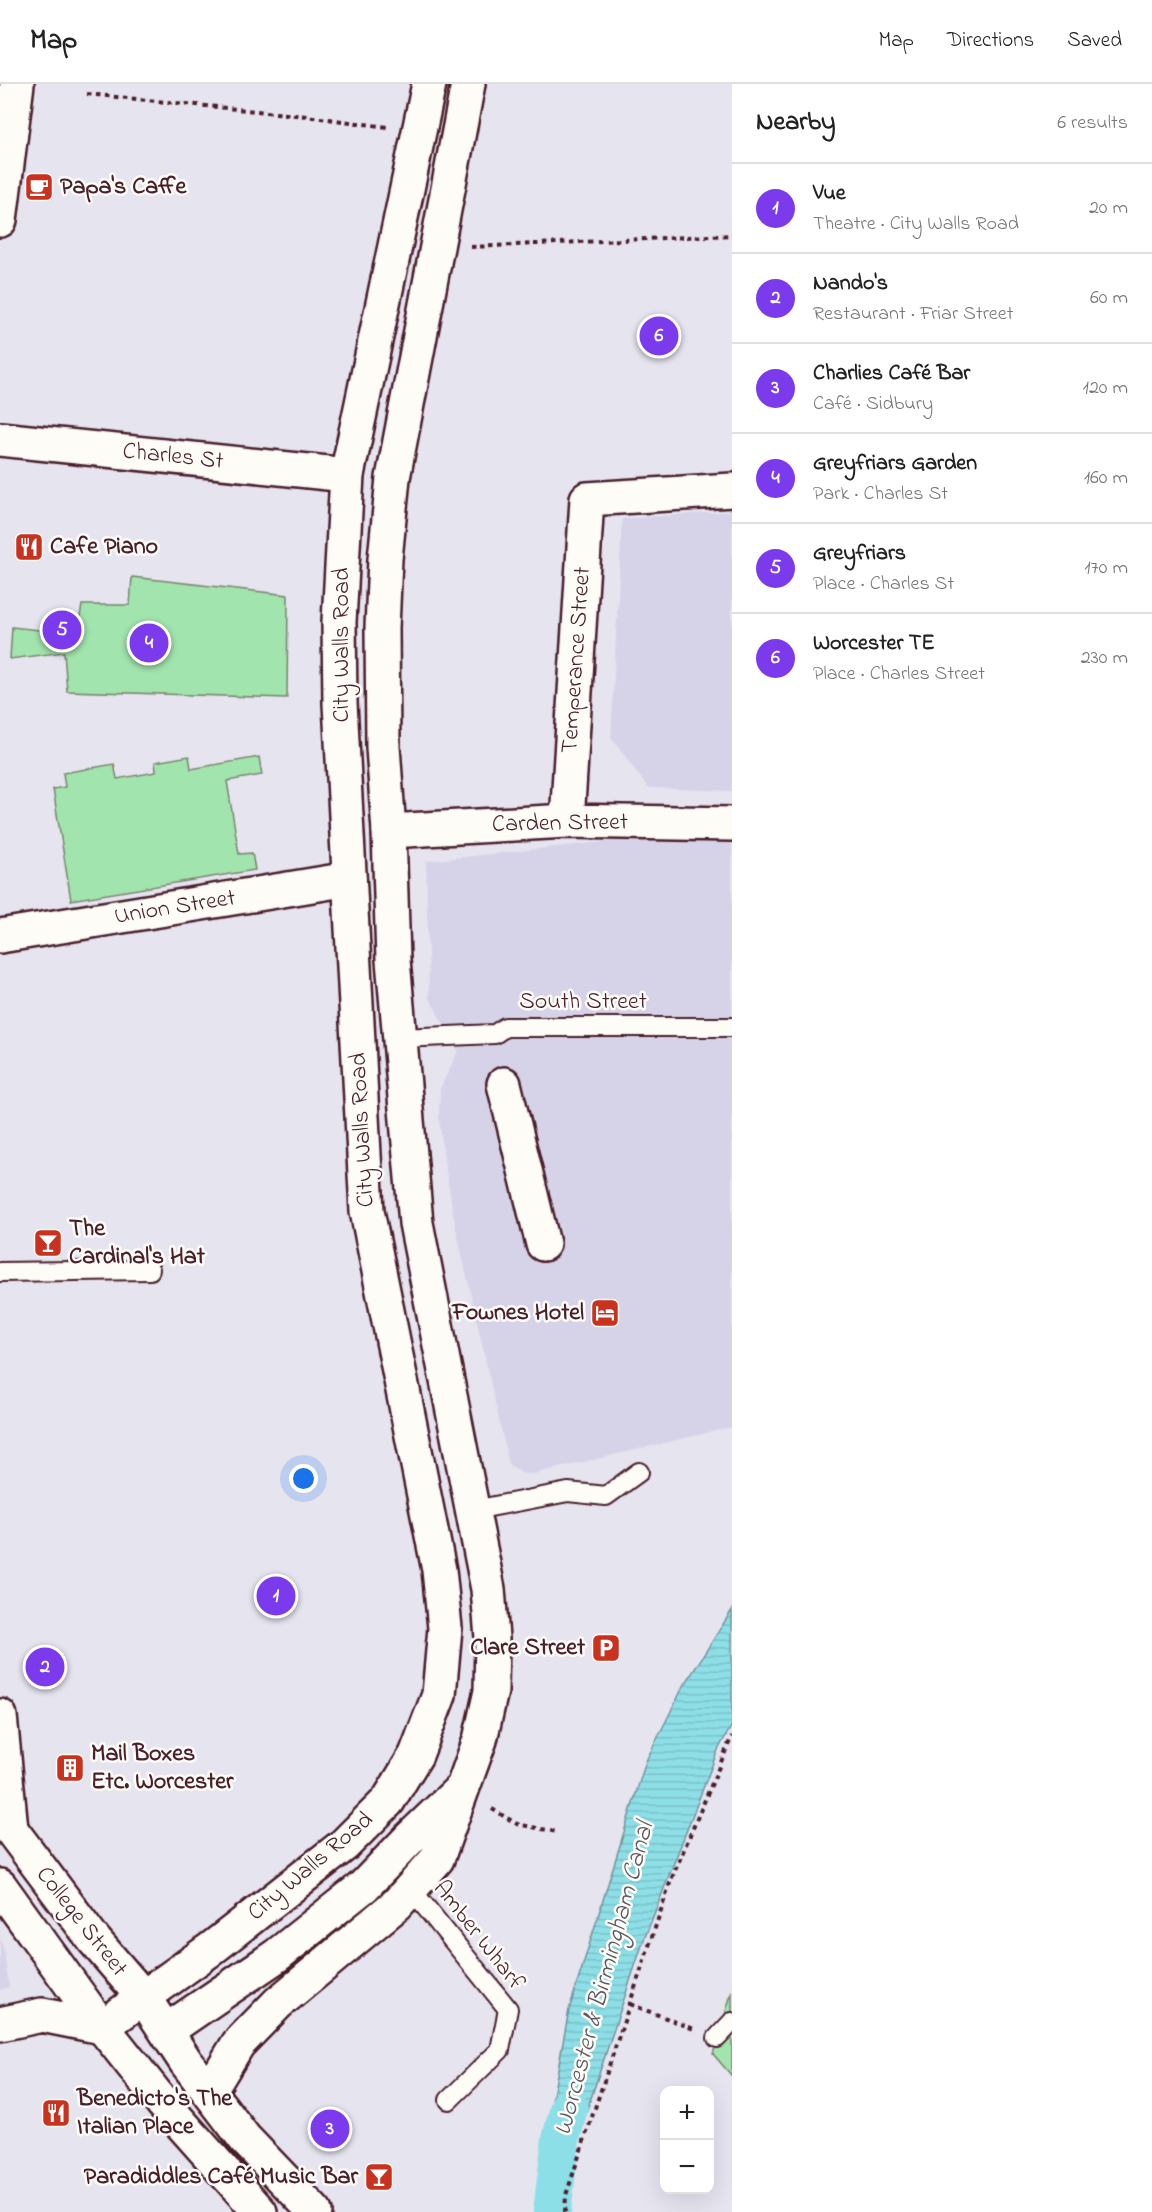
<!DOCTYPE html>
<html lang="en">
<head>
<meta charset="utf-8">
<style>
  :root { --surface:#fff; --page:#f2f2f2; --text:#222; --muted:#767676; --line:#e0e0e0; --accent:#7c3aed }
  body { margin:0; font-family:"Indie Flower",sans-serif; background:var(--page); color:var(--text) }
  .controls { position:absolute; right:18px; bottom:18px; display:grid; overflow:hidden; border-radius:12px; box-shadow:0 6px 24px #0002 }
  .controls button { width:54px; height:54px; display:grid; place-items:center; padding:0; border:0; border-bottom:2px solid var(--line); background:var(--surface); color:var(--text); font:30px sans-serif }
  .you { position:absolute; left:304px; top:1395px; width:21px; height:21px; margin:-15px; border:4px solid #fff; border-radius:50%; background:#1a73e8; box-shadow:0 0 0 9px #1a73e833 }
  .badge { display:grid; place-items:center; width:39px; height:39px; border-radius:50%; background:var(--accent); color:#fff; font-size:20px; font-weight:700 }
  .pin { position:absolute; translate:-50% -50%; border:3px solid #fff; box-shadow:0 2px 6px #0006 }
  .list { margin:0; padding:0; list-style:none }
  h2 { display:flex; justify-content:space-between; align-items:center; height:78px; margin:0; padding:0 24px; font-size:26px }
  h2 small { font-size:20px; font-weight:400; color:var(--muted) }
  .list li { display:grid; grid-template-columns:39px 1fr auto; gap:18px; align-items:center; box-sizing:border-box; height:90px; padding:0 24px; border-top:2px solid var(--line) }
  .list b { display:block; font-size:22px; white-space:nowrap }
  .list p { margin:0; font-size:20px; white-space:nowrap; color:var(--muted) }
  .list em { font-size:20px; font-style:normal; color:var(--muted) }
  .map { position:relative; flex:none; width:732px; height:2128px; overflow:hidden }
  header { display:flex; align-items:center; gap:36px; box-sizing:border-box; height:84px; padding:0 30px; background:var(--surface); border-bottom:2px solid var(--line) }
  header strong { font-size:28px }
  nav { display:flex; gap:33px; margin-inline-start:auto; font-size:21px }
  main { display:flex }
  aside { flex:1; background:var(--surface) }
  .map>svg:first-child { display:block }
  .built { fill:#d6d3e9 }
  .garden { fill:#a2e4ad; stroke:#76826c; stroke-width:1.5 }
  .water { fill:url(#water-rules); stroke:#72929c; stroke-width:1.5 }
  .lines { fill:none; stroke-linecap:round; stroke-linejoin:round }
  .canal { stroke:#8ddfe7; stroke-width:38 }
  .lane-casing { stroke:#4a1f2b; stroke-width:22 }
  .street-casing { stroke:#4a1f2b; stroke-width:38 }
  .primary-casing { stroke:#4a1f2b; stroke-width:38 }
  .path { stroke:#4a1f2b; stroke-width:4; stroke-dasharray:4.5 4.5; stroke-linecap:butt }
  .lane { stroke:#fdfcf7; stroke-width:18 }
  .street { stroke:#fdfcf7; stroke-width:33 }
  .primary { stroke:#fdfcf7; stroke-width:33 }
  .labels { text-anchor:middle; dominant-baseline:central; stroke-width:5; stroke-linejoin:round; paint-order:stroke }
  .poi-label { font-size:24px; font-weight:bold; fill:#4a1f2b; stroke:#fdfcf7; text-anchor:start }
  .street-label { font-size:24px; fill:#4a1f2b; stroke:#fdfcf7 }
  .water-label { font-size:26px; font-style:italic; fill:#5e5963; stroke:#fdfcf7 }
</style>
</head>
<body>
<header>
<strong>Map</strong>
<nav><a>Map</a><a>Directions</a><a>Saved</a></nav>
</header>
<main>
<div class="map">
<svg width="732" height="2128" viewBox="0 0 732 2128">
  <defs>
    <pattern id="water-rules" width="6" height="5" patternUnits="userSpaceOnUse" patternTransform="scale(1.5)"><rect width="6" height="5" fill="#8ddfe7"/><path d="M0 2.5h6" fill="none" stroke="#7bbfc6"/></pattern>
  </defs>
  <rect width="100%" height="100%" fill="#e6e4ef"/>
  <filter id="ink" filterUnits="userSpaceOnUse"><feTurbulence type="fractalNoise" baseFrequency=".0167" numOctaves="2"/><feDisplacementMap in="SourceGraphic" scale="12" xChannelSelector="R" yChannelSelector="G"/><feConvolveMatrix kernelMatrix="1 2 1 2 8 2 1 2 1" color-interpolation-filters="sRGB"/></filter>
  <g filter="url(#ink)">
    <!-- built -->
    <path class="built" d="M732,427v280l-84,-3 -37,-51 11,-218z
      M630,755l102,2v586l-199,47h-10l-14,-9 -54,-241 -11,-65 -5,-42 1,-28 18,-38 -29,-54 -3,-136z
      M0,1855l4,11 5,37 -9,3z"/>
    <!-- garden -->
    <path class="garden" d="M132,493l156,18 -1,103 -220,-7 -3,-39 -54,7 2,-32 65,7 5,-29h48z
      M189,672l2,13 68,-12 3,18 -35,6 12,73 13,-1 3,17 -184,30 -18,-111 12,-2 -2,-14 51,-9 3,15 39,-7 -1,-10z
      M732,1907v85l-19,-22z"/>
    <!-- water -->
    <path class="water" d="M732,1526v115l-14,25 -76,195 -72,216 -27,-11 26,-140 77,-249 36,-72z"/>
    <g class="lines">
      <!-- canal -->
      <path class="canal" d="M552,2128l9,-73 8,-32"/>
      <!-- lane casing -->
      <g class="lane-casing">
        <path id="lane" d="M400,954l95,-4 10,-7h227
          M0,1188l150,-2
          M474,1426l94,-18 38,4 33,-24
          M411,1805l97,120 -8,41 -51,50
          M717,1954l15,-16"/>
      </g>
      <!-- street casing -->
      <g class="street-casing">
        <path id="street" d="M0,136l17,-136
          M0,355l347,36
          M567,737l20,-322 145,-9
          M389,747l178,-10 165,3
          M0,852l349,-57
          M504,1000l39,160
          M0,1632l11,113
          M0,1940l42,-9 60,12"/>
      </g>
      <!-- primary casing -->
      <g class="primary-casing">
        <path id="primary" d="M0,1731l94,125 50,58 42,64 59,77 70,73
          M0,1802l93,129 69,87 98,110
          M102,1943l109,-78 133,-104 44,-44 28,-46 23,-60 6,-67 -6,-58 -72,-359 -27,-508 -1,-81 8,-147 82,-391
          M166,1947l110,-75 88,-70 46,-48 47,-45
          M209,2008l29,-48 40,-41 119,-99 40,-45 43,-119 11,-49 1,-53 -4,-49 -72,-366 -23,-263 -4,-129 -6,-84 -1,-119 3,-69 8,-81 75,-394"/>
      </g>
      <!-- path -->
      <path class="path" d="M87,10l219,22 81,11
        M471,163l261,-12
        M492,1725l25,15 40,8
        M630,1920l64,25
        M565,2128l1,-17 105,-315 61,-144"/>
      <!-- lane -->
      <use href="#lane" class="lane"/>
      <!-- street -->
      <use href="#street" class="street"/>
      <!-- primary -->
      <use href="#primary" class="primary"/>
    </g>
  </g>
  <!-- icons -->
  <defs>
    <g id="cafe-square" transform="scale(1.5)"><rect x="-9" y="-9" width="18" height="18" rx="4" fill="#c8321e" stroke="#fdfcf7"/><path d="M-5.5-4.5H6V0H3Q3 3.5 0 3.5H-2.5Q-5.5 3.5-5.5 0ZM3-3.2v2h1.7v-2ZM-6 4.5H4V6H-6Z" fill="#fff"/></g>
    <g id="restaurant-square" transform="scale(1.5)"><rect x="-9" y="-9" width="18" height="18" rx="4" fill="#c8321e" stroke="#fdfcf7"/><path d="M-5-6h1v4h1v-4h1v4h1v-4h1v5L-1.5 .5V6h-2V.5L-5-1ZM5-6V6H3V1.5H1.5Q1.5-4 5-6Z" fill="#fff"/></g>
    <g id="bar-square" transform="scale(1.5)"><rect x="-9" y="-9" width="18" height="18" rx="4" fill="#c8321e" stroke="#fdfcf7"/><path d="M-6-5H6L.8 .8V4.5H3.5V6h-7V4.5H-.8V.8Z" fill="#fff"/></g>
    <g id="hotel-square" transform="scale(1.5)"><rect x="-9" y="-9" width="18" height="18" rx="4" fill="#c8321e" stroke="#fdfcf7"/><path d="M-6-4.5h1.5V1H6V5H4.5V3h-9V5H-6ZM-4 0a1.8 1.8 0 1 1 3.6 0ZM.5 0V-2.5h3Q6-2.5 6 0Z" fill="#fff"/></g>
    <g id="parking-square" transform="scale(1.5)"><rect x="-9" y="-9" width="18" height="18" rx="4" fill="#c8321e" stroke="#fdfcf7"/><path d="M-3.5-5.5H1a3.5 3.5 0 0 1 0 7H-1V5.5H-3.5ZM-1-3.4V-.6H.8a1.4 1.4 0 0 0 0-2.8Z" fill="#fff"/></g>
    <g id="building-square" transform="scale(1.5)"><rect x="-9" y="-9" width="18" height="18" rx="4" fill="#c8321e" stroke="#fdfcf7"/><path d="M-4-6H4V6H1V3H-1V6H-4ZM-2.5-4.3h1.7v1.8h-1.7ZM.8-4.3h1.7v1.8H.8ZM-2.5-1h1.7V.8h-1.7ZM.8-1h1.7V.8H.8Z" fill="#fff"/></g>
  </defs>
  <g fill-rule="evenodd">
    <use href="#cafe-square" x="39" y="103"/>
    <use href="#restaurant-square" x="29" y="463"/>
    <use href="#bar-square" x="48" y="1159"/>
    <use href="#hotel-square" x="605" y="1229"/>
    <use href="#parking-square" x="606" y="1564"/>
    <use href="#building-square" x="70" y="1684"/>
    <use href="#restaurant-square" x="56" y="2029"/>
    <use href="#bar-square" x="379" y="2093"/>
  </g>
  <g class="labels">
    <!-- poi labels -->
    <g class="poi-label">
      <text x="60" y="103">Papa's Caffe</text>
      <text x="50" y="463">Cafe Piano</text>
      <text x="69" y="1145">The<tspan x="69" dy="28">Cardinal's Hat</tspan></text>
      <text x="584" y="1229" text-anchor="end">Fownes Hotel</text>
      <text x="585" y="1564" text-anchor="end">Clare Street</text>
      <text x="91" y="1670">Mail Boxes<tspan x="91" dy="28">Etc. Worcester</tspan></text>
      <text x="77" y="2015">Benedicto's The<tspan x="77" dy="28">Italian Place</tspan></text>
      <text x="358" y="2093" text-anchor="end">Paradiddles Café Music Bar</text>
    </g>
    <!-- street labels -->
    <g class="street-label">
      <text transform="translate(173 373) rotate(6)">Charles St</text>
      <text transform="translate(342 561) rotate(-90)">City Walls Road</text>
      <text transform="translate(577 576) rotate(-86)">Temperance Street</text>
      <text transform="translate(560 740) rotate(-1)">Carden Street</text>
      <text transform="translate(175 824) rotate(-9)">Union Street</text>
      <text x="583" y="918">South Street</text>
      <text transform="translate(363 1046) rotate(-93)">City Walls Road</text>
      <text transform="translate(311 1783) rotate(-40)">City Walls Road</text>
      <text transform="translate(81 1838) rotate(52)">College Street</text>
      <text transform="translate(478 1852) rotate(52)">Amber Wharf</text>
    </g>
    <!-- water labels -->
    <g class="water-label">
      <text transform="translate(605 1895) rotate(-75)">Worcester &amp; Birmingham Canal</text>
    </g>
  </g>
</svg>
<div class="controls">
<button>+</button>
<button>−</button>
</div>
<div class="you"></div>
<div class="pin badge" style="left:276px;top:1512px">1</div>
<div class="pin badge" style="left:45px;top:1583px">2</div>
<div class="pin badge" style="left:330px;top:2045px">3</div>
<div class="pin badge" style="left:149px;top:559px">4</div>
<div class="pin badge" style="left:62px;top:546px">5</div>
<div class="pin badge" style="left:659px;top:252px">6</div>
</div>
<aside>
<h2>Nearby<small>6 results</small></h2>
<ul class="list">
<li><span class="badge">1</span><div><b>Vue</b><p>Theatre · City Walls Road</p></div><em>20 m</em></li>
<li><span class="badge">2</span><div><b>Nando's</b><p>Restaurant · Friar Street</p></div><em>60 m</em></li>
<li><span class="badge">3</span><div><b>Charlies Café Bar</b><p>Café · Sidbury</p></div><em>120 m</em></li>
<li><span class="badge">4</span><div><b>Greyfriars Garden</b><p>Park · Charles St</p></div><em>160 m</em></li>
<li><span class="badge">5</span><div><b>Greyfriars</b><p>Place · Charles St</p></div><em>170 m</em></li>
<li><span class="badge">6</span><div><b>Worcester TE</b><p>Place · Charles Street</p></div><em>230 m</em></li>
</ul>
</aside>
</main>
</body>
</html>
